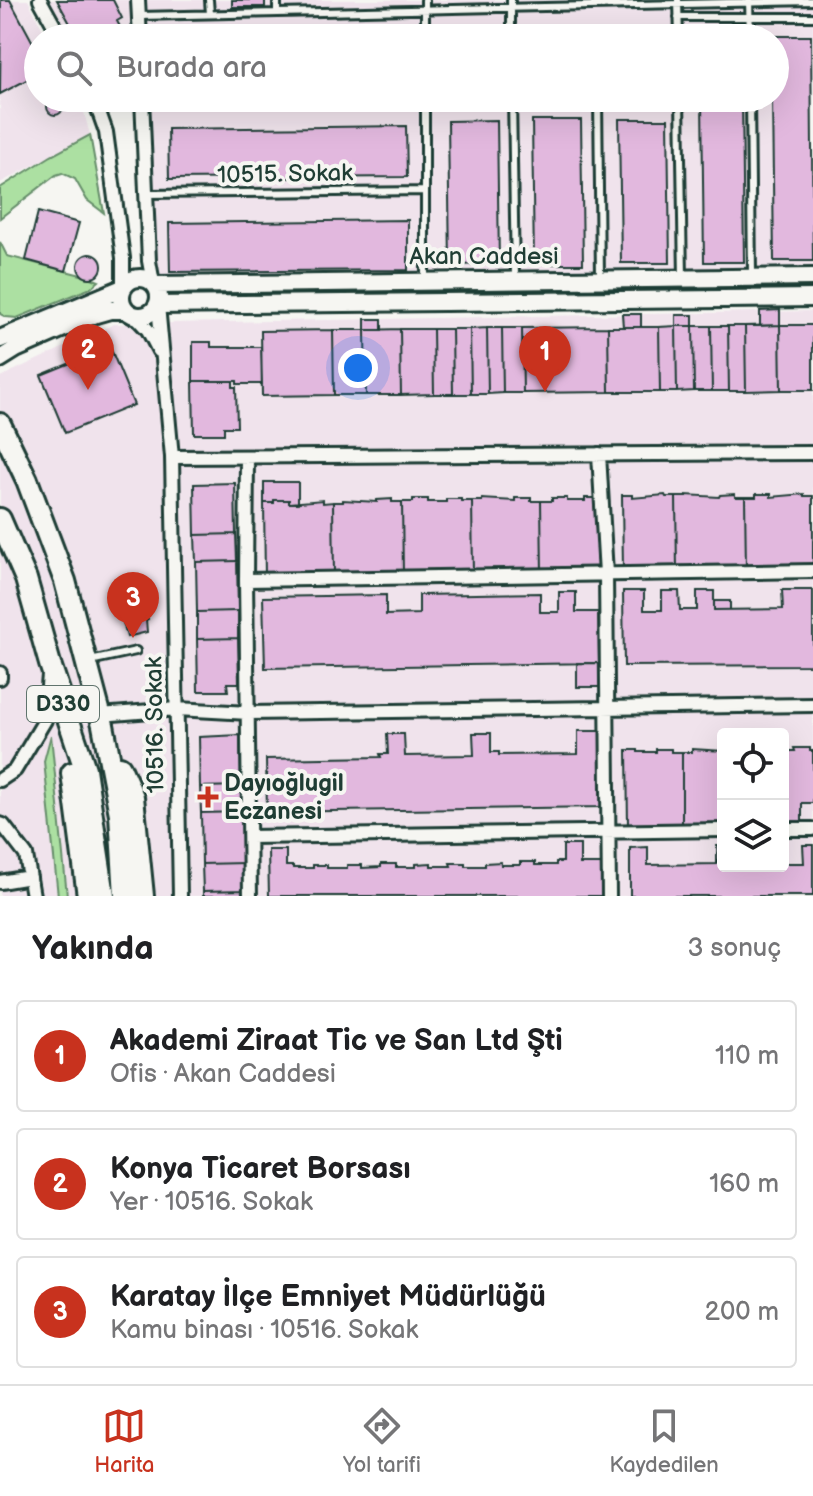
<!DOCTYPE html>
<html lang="tr">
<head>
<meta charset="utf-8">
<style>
  :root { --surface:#fff; --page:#f6f6f6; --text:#202124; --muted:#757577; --line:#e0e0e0; --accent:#c8321e }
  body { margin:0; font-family:"Balsamiq Sans",sans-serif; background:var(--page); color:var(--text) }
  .controls { position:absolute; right:24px; bottom:24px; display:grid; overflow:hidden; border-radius:8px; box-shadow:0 8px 32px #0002 }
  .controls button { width:72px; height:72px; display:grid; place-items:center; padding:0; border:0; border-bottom:2px solid var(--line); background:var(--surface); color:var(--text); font:40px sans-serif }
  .you { position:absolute; left:358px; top:368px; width:28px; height:28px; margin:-20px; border:6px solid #fff; border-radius:50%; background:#1a73e8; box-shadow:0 0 0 12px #1a73e833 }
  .badge { display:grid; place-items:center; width:52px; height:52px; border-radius:50%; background:var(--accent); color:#fff; font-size:26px; font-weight:700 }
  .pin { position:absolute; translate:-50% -66px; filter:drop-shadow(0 2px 4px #0008) }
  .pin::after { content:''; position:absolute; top:42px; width:28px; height:24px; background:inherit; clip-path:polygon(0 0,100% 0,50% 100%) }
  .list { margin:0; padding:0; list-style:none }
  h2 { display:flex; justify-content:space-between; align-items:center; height:104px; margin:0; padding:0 32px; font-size:34px }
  h2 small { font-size:26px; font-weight:400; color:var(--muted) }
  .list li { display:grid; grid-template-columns:52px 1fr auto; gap:24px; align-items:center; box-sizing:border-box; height:112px; margin:0 16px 16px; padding:0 16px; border:2px solid var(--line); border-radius:8px }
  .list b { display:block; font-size:30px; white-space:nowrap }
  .list p { margin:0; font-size:26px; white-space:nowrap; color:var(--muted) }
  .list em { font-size:26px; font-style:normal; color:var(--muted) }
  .icon { flex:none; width:44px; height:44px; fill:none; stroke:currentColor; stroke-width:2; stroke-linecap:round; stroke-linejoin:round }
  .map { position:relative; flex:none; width:813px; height:896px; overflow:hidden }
  .search { position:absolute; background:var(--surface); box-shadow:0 8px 32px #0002; left:24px; right:24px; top:24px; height:88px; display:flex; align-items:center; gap:20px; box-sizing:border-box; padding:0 28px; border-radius:44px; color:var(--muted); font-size:30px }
  .sheet { height:488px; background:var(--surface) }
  nav { display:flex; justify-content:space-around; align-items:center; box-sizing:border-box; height:112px; border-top:2px solid var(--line); background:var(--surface); font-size:22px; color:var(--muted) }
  nav a { display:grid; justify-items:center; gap:4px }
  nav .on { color:var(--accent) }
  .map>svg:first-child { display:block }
  .built { fill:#f0e3ec; fill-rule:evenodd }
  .green { fill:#ace0a2; stroke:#668e6b; stroke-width:2 }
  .building { fill:#e2b8de; stroke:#1f3d34; stroke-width:2 }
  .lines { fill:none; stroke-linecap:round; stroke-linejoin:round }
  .service-casing { stroke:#1f3d34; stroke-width:12 }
  .minor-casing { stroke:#1f3d34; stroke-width:18 }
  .tertiary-casing { stroke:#1f3d34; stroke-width:22 }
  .trunk-casing { stroke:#1f3d34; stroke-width:26 }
  .service { stroke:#f6f6f2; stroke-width:6 }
  .minor { stroke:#f6f6f2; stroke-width:12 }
  .tertiary { stroke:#f6f6f2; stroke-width:16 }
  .trunk { stroke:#f6f6f2; stroke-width:20 }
  .poi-dot { fill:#c8321e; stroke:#f6f6f2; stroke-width:3 }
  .labels { text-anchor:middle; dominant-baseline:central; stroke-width:8; stroke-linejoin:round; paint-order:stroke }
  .shield { fill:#f6f6f2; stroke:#60746d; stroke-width:2 }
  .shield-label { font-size:22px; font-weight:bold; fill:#1f3d34 }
  .street-label { font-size:24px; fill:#1f3d34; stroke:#f6f6f2 }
  .poi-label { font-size:24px; font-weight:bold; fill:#1f3d34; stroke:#f6f6f2; text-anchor:start }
</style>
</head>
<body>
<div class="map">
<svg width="813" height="896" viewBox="0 0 813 896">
  <rect width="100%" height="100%" fill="#f6f6f2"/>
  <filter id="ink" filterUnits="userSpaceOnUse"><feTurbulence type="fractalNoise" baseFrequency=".0125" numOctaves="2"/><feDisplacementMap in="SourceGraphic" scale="16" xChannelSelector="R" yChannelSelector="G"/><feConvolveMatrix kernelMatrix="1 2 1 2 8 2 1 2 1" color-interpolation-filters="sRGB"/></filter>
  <g filter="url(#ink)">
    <!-- built -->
    <path class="built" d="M0,0h28l19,38h-9v60h39l7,14 6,23 -90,48z
      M44,0h769v271l-651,9 -8,-8 -8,-174h629v-60h-710z
      M813,311v585h-813v-519l114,-53zM723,734h60v132h-60z"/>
    <!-- green -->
    <path class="green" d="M90,135l14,78 -17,-13 -12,-21 -13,-6 -6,2 -56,43v-30l51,-32z
      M0,242l7,14 82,21 10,4 -8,7 -74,30 -11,-1 -6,-3z
      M51,735l16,161h-9l-14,-135z"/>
    <!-- building -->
    <path class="building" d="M1,0h9l28,52v22l-38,20z
      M57,0h56l9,18 -5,3 9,17h-48z
      M232,0h33v7h-33z
      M667,34v4h-134v-2z
      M405,35v3l-235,-1z
      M771,36h40l2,225h-39l-2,-163h3v-60h-4z
      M702,98h40l2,164h-40z
      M47 107a8 8 0 1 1 16 0a8 8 0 1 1-16 0Z
      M619,119h49l2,144h-49z
      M497,120l2,144 -49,1 -2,-144z
      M532,120h49l2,144h-49z
      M406,126l1,51 -238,2 -1,-50z
      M38,212l41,11 -13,48 -40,-11z
      M408,220v50l-238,2 -1,-49z
      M78 266a12 12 0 1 1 24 0a12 12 0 1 1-24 0Z
      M780,310v15l-20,1v-15z
      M622,314h19v13h-18z
      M676,315h17v11h-17z
      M365,319h17v11h-17z
      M780,325h33v65h-32z
      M780,325l1,65 -35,1 -1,-65z
      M676,326h17l1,65 -17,1z
      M676,326l1,66h-17l-1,-65z
      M693,326h18l1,65h-18z
      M711,326h17l1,65h-17z
      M728,326h17l1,65h-17z
      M608,327h51l1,65h-51z
      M608,327l1,65 -86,1 -1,-65z
      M487,328h15l1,65 -15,1z
      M487,328l1,66h-17l-1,-65z
      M502,328h20l1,65h-20z
      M400,329h33l1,65 -33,1z
      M400,329l1,66h-35l-1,-65z
      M433,329h19l1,65h-19z
      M452,329h18l1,65h-18z
      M333,330h32l1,65h-32z
      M333,330l1,65 -72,1 -1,-65z
      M193,342h18v5h50l1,37h-25v-3h-44z
      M110,347l24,58 -69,28 -24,-58z
      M193,381h40v6h3l1,40h-13v7h-30z
      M264,482h34v21h-9v-3h-15v3h-10z
      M235,483l1,51 -41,1 -1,-51z
      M735,494v3h10l1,73 -69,1 -1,-74h10v-2l33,2 1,-2z
      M756,494h15v3l33,-3v2h9v74h-67l-1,-73h11z
      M622,495h10v3l33,-3 1,2h10l1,74h-54z
      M515,498h16v3h10l1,73 -69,1 -1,-74h10v-2l33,2z
      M552,498h15v3h18v-3h12l1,76h-56l-1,-73h11z
      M392,499v3h10l1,73 -69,1 -1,-74h10v-2l34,2v-2z
      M413,499h15v3h18v-3h15v2h11l1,74h-70l-1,-73h11z
      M274,500h15v3l34,-3v3l10,-1 1,74 -69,1 -1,-74h10z
      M236,534l1,27 -41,1 -1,-27z
      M237,561l1,50 -41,1 -1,-50z
      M782,590h31v75l-189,1 -1,-75h21v19h18v-19h17l1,19h17v-19h17v19l69,-1z
      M559,592h17v20h22l1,51 -334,5 -2,-71 123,-2v20l33,-1v-19l121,-2v19h19z
      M138,598l3,9h2l1,5 2,-1 2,8 -2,1 1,12 -20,5 -9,-34z
      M714,601h16v9h-16z
      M238,611v27l-41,1v-27z
      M238,638l1,45h-12l1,8h-30l-1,-52z
      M577,663h22l1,24h-23z
      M578,731h23l2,76 -336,5 -1,-53 115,-2 -1,-3h8l-1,-20h17l1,22 69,-1 -1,-22h18v19h8v3l79,-1z
      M240,735l1,51 -41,1 -1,-50z
      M794,748h16v3h3v52h-11v21l-19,1v-74h12z
      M656,749h15v3h11v73l-54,1 -1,-76h11v2h18z
      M692,749l31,2v74h-41v-73h10z
      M241,786l1,26 -41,1 -1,-26z
      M242,812l2,51 -42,1 -1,-51z
      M563,845h17v19h24v32h-335l-1,-46h18v16h7v2h20v-3h14v3h20v-3h15v3l19,-1v-3h15v3h20v-3l15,-1v3h20l-1,-3h15v3h20v-3l16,-1v3h19v-3h15v3h21v-3h7z
      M803,845h10v51h-183v-48l18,-1v18l69,-1v-18h6v20h60v-3h21z
      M244,863v27l-41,1 -1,-27z
      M244,890l1,6h-42v-5z"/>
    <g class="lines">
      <!-- service casing -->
      <g class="service-casing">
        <path id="service" d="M209,0l1,14
          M277,0v13
          M425,0v38
          M511,0v38
          M678,0l1,38
          M749,0l1,38
          M139,16l674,-15
          M678,17h135
          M425,98v180
          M512,98l3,180
          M598,98l2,180
          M680,98l3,180
          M750,98l2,176
          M97,104l327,-6
          M146,194l279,-3
          M90,661l46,-10"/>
      </g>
      <!-- minor casing -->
      <g class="minor-casing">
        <path id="minor" d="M40,0l21,38
          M138,0l2,38
          M94,98l12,34 17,126v30
          M142,98l7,163 4,22
          M158,305l14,152 8,439
          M134,315l14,15 11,21
          M599,454l7,120 3,322
          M172,457l641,-4
          M247,457l-1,123 4,316
          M246,580l567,-9
          M0,673v5
          M100,715l77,-6 72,4 564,-8
          M0,780l15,-10 30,-50 4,-45
          M0,824l3,1 23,30 7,41
          M783,829h30
          M250,837l473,-7
          M0,882l30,-5"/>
      </g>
      <!-- tertiary casing -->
      <g class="tertiary-casing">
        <path id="tertiary" d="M121 297a19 19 0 1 1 38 0a19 19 0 1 1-38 0Z
          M155,285l658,-8
          M158,305l655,-7
          M0,339l123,-51
          M0,359l16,-10 80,-35 14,-4h16"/>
      </g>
      <!-- trunk casing -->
      <g class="trunk-casing">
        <path id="trunk" d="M0,424l27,56 38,101 38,144 17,89 5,82
          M0,519l26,60 24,85 35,105 19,127
          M120,767l13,30 10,99
          M72,773l16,123"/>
      </g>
      <!-- service -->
      <use href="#service" class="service"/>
      <!-- minor -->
      <use href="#minor" class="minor"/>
      <!-- tertiary -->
      <use href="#tertiary" class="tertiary"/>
      <!-- trunk -->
      <use href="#trunk" class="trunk"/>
    </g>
  </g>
  <!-- markers -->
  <path class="poi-dot" d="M204 785h8v8h8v8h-8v8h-8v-8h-8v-8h8z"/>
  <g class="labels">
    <!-- shield labels -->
    <rect class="shield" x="27" y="686" width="72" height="36" rx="6"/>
    <g class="shield-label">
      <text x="63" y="704">D330</text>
    </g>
    <!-- street labels -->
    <g class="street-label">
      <text transform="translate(285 174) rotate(-1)">10515. Sokak</text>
      <text x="484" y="256">Akan Caddesi</text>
      <text transform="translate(155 725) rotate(-91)">10516. Sokak</text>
    </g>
    <!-- poi labels -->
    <g class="poi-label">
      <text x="224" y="783">Dayıoğlugil<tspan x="224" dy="28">Eczanesi</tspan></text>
    </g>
  </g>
</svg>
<div class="controls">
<button><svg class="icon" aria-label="locate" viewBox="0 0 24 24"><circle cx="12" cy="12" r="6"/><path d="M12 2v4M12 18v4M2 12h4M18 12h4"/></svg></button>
<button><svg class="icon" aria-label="layers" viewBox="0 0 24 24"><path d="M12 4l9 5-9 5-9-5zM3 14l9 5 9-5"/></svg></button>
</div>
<div class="you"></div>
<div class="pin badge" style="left:545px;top:392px">1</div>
<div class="pin badge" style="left:88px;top:390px">2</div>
<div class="pin badge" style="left:133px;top:638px">3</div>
<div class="search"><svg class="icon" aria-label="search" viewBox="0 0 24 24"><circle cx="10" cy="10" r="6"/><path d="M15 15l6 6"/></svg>Burada ara</div>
</div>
<section class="sheet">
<h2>Yakında<small>3 sonuç</small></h2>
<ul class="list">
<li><span class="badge">1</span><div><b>Akademi Ziraat Tic ve San Ltd Şti</b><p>Ofis · Akan Caddesi</p></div><em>110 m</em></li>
<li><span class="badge">2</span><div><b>Konya Ticaret Borsası</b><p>Yer · 10516. Sokak</p></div><em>160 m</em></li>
<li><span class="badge">3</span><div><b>Karatay İlçe Emniyet Müdürlüğü</b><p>Kamu binası · 10516. Sokak</p></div><em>200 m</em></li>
</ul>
</section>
<nav>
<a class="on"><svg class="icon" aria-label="map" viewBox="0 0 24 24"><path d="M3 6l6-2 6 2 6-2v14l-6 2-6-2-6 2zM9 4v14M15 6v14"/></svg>Harita</a>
<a><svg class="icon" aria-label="directions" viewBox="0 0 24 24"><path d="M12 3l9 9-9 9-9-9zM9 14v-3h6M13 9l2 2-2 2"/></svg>Yol tarifi</a>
<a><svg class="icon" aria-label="saved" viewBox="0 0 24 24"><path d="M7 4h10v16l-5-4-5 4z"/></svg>Kaydedilen</a>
</nav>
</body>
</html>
